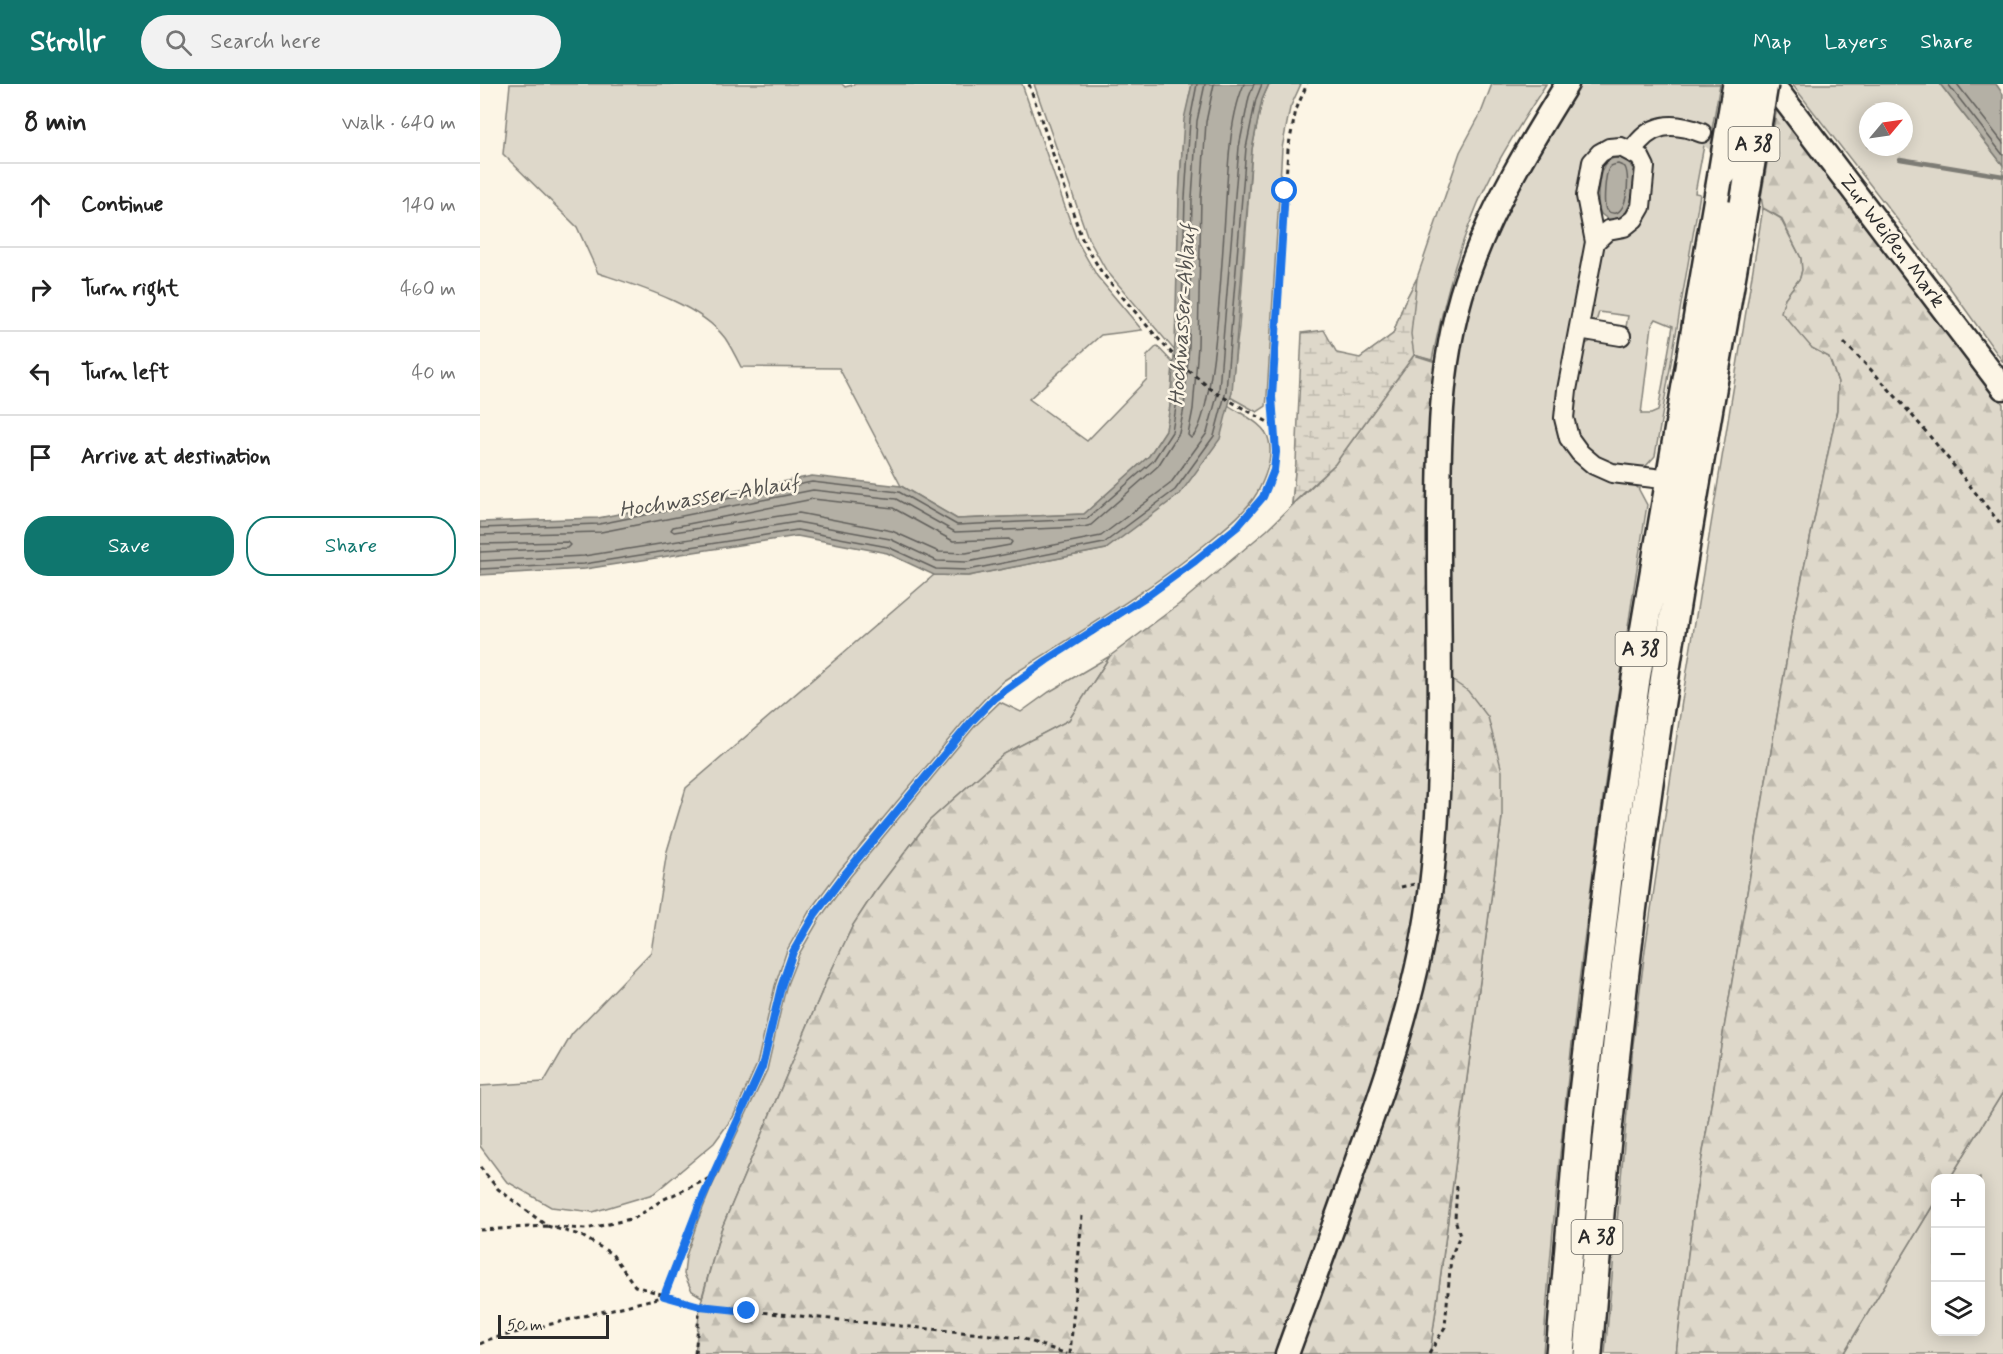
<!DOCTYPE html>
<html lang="en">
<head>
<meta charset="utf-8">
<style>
  :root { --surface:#fff; --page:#f2f2f2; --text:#222; --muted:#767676; --line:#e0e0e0; --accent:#0f766e }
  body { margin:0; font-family:Mynerve,sans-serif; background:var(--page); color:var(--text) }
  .controls { position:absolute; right:18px; bottom:18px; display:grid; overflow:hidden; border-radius:12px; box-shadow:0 3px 15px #0003 }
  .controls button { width:54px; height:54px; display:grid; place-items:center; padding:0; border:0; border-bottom:2px solid var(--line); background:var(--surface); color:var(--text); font:30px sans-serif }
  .compass { position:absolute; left:1379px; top:18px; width:54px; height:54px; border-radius:50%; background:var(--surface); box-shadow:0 3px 15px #0003; rotate:61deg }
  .scale { position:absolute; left:18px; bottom:15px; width:111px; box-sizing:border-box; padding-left:6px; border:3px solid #2b2b2b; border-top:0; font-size:16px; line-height:21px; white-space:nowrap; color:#2b2b2b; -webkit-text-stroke:4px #fcf5e5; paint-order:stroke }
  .stop { position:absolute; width:18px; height:18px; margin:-14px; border:4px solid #1a73e8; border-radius:50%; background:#fff }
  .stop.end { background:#1a73e8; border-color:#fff; box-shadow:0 2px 6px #0008 }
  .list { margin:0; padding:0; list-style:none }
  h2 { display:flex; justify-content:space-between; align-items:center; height:78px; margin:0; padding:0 24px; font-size:26px }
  h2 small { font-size:20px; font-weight:400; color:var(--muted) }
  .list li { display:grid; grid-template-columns:39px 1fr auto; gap:18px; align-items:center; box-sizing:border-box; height:84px; padding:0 24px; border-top:2px solid var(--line) }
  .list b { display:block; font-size:22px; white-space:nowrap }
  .list em { font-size:20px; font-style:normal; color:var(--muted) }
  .actions { display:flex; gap:12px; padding:18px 24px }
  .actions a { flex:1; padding:14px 0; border:2px solid var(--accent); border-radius:24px; text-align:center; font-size:21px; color:var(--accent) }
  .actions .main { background:var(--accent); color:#fff }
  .icon { flex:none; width:33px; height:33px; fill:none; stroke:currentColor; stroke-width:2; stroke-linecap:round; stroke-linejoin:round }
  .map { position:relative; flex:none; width:1523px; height:1270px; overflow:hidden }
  header { display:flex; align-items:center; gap:36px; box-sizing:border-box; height:84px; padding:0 30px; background:var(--accent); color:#fff }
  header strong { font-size:28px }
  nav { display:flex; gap:33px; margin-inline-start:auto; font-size:21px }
  .search { width:420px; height:54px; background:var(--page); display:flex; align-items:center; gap:15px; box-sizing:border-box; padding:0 21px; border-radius:33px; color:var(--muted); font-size:22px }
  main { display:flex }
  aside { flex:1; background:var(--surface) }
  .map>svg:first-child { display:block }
  .grass { fill:#ded8ca; stroke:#84827a; stroke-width:1.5; fill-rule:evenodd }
  .forest { fill:url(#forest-firs); stroke:#84827a; stroke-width:1.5 }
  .wetland { fill:url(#wetland-marsh); stroke:#84827a; stroke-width:1.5 }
  .water { fill:#b4b0a5; stroke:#7d7b74; stroke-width:1.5 }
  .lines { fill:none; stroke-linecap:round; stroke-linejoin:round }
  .shore { stroke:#62605c; stroke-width:1.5 }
  .stream { stroke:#7d7b74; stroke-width:4.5 }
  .minor-tunnel { stroke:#d2cdc0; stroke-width:18; stroke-dasharray:18 9; stroke-linecap:butt }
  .minor-casing { stroke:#2b2b2b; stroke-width:22 }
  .major-casing { stroke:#2b2b2b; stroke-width:27 }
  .highway-casing { stroke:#2b2b2b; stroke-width:32 }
  .path { stroke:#2b2b2b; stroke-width:3; stroke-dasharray:4.5 4.5; stroke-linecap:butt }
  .minor { stroke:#fcf5e5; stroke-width:18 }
  .major { stroke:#fcf5e5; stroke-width:22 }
  .highway { stroke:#fcf5e5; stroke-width:27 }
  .highway-bridge-casing { stroke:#2b2b2b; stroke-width:32; stroke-linecap:butt }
  .highway-bridge { stroke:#fcf5e5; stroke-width:27 }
  .route { stroke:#1a73e8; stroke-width:8 }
  .labels { text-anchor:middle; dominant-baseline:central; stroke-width:5; stroke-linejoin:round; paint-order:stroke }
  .shield { fill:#fcf5e5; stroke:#6a6863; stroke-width:1.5 }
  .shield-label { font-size:20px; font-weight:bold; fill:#2b2b2b }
  .street-label { font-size:21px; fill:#2b2b2b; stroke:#fcf5e5 }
  .water-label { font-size:22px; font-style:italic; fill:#545350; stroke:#fcf5e5 }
</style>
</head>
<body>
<header>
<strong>Strollr</strong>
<div class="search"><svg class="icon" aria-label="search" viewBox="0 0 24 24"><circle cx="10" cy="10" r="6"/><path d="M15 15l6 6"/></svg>Search here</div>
<nav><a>Map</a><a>Layers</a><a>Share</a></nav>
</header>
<main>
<aside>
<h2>8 min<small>Walk · 640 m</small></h2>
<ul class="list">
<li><svg class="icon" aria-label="ahead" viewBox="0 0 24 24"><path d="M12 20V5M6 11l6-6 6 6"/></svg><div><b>Continue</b></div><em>140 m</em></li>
<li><svg class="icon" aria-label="right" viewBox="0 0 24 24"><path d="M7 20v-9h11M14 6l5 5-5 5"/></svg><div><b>Turn right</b></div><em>460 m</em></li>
<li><svg class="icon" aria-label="left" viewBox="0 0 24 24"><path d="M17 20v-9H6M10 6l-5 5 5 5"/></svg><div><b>Turn left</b></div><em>40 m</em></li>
<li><svg class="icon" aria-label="arrive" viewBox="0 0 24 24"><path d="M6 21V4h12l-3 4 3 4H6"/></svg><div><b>Arrive at destination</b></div></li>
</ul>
<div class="actions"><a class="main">Save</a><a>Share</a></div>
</aside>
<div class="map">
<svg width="1523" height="1270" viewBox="0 0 1523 1270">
  <defs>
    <pattern id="forest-firs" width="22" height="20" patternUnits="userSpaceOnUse" patternTransform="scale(1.5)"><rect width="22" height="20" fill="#ded8ca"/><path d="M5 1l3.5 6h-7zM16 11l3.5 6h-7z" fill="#bfbaae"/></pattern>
    <pattern id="wetland-marsh" width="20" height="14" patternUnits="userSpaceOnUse" patternTransform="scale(1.5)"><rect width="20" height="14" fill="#ded8ca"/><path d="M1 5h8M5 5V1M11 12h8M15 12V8" fill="none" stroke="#bfbaae"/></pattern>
  </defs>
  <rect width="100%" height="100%" fill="#fcf5e5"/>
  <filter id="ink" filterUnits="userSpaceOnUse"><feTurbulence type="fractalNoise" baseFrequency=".0167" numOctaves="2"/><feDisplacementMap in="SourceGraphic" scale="12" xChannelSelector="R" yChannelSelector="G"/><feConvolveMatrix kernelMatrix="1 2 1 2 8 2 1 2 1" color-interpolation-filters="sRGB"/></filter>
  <g filter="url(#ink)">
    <!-- grass -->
    <path class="grass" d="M30,0h332l3,3 11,-3h166l55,157 20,35 45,54 -41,5 -72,64 58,42 60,-62v-23l10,-10 16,17 -3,43 -4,24 -17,26 -65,58 -127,5 -56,-33 -62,-118 -98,-1c-5,-10 -10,-20 -16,-29 -26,-34 -88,-52 -127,-65l-21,-46 -74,-73z
      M554,0h158c-20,89 -9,177 -17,267l-69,-81 -18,-32z
      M789,0h32l-11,24 -8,40 -15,248 -1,10 -9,6 -27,-15 9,-70 13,-178 10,-49z
      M1012,0h54c-27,43 -56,86 -74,134 -19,46 -30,94 -40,142l-18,-5 -122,149 4,-42 64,-104 33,-24 11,-31 13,-25 43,-126 21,-39z
      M1101,0h139l-9,51 -20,-12 -39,2 -29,16 -23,5 -42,282 80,60 9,17c-45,282 -84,564 -104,849h-113l72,-537 -55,-140 3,-272 11,-73 33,-104 76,-130z
      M1312,0h148l63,81v197l-55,-77zM1388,27h36v36h-36z
      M1189,47l36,9 -10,53 5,1 -45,262 -9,10 -19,4 -31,-10 -21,-25 -4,-18 11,-71 14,-8 27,5 5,-27 -29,-4 -4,13 -5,-2 -3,-5 13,-67c8,-13 20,-17 34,-22l9,-81 6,-9zM1176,235l17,7 -15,85 -7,3h-10l11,-89z
      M1283,124l17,10 21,40 1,12 -2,8 -15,20 27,50 17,9 9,25 -1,28 -43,206 -100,589 -18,149h-71l28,-309 12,-95 37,-249z
      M748,321c13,9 38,19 41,36 4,17 -4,37 -12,52 -11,19 -32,35 -49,49 -64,53 -135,94 -205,139l-14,13 -24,26 -125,150 -30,40 -23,40 -12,36 -18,78 -24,53 -19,26 -61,51 -60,18 -42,-5 -45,-26 -26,-35v-60l64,-4 28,-48 79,-82 16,-101 19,-63 248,-213 34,1 138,-27 113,-110z
      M630,572l-41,64 -65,34 -75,67 -55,72 -21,32 -27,57 -105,248 -19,67 -10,-6 -8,-17 2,-18 12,-36 13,-32 56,-118 19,-83 13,-33 21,-36 30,-41 125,-151 25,-24 21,10 28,-20z
      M1523,1008v262h-160l92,-152 1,130h44v-154h-30z"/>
    <!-- forest -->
    <path class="forest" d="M1297,23l145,185 81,112v688l-53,86h-14l-1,24 -92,152h-167l18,-149 100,-589 43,-206 1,-28 -9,-25 -17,-9 -31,-36 4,-14 15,-20 2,-8 -1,-12 -20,-40 -18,-10 -2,-11z
      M934,271l25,8 -10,454 -14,120 -32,127 -105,290h-583l5,-48 21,-76 105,-248 27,-57 21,-32 55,-72 75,-67 65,-34 41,-64 68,-51 89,-75 68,-66z
      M967,593l21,14 20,26 14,54v46l-72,537h-133l103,-287z"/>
    <!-- wetland -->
    <path class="wetland" d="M937,194l-6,56 3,21 -79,109 -43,40 4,-42 6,-129 22,-3 13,23 23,5 33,-24 11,-31z"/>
    <!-- water -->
    <path class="water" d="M712,0h77l-7,16 -10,49 -20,243 -12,47 -40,55 -74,55 -138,27 -34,-1 -47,-22 -90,-17 -212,33 -105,6v-53l118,-4 214,-42 89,10 56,33 127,-5 65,-58 17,-26 4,-24 5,-62 4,-147 5,-78z
      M1460,0h56l7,10v71z
      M1134,74c7,0 13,1 17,7 8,12 -1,75 -30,49 -5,-10 -3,-36 2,-46 2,-6 6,-8 11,-10z"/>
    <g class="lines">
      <!-- shore -->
      <path class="shore" d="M734,0l-8,38 -5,76 -3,148 -5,63 -5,26 3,3c29,-21 33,-245 39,-292 2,-20 6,-43 14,-62
        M1468,0l55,71
        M1477,0l46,59
        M1138,80l7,3c6,11 2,59 -19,43 -3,-7 -1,-35 3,-42 3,-4 5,-3 9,-4z
        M333,415l80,9 60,33 56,-2 3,3 -2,3 -44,8 -27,-1 -47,-21 -93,-18 -125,19 -3,-2 2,-3z
        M0,444l119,-4 213,-42 87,10 58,33 130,-6 66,-58 19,-29 4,-25 5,-62 4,-147 5,-78 7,-36
        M0,451l121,-3 212,-42 83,9 59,33 129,-5 7,-2 67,-59 21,-33 5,-25 5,-63 3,-147 5,-77 8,-37
        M0,460l87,-2 3,3 -3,3 -87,4
        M0,477l104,-5 213,-34 93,17 47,22 30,1 134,-26 69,-52 37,-51 12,-44 20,-242 10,-50 5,-13
        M0,485l104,-5 213,-34 91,17 48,22 32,1 136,-27 71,-53 39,-54 12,-45 20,-243 10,-49 6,-15"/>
      <!-- stream -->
      <path class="stream" d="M1420,75l103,17"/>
      <!-- minor-tunnel -->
      <path class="minor-tunnel" d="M1222,49l61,45"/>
      <!-- minor casing -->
      <g class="minor-casing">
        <path id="minor" d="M1152,67c18,-28 40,-30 70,-18
          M1115,158l-9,-46 6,-34 8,-9 9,-5 12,-1 19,10 5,10 -4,40 -7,12 -10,8 -16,3 -13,12 -28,148 -3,28 5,20 11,15 14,12 18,8 59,7
          M1099,245l42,7"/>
      </g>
      <!-- major casing -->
      <g class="major-casing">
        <path id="major" d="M1300,10l223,294
          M807,1270c24,-66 49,-133 72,-200 32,-87 61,-175 72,-268 13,-112 8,-226 8,-338 0,-95 -2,-193 32,-282 24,-65 60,-124 96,-182"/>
      </g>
      <!-- highway casing -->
      <g class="highway-casing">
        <path id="highway" d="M1080,1270l19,-227 29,-249 28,-199 86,-505
          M1108,1270c18,-225 41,-449 76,-672 24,-160 53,-319 80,-478"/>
      </g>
      <!-- path -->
      <path class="path" d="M549,0l53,155 20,34 59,69 28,29 27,22 57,32
        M1364,259c59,56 108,121 159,184
        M921,803l14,-3
        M0,1083l18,22 49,37 33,9 32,19 23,32 65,20 321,32 46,16
        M74,1143l32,2 49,-11 27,-18 48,-22
        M0,1146l67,-4
        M184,1212l34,-88 64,-141 19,-81 12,-34 22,-38 30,-40 126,-152 23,-24 53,-38 61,-37 87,-62 43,-35 25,-29 11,-27 2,-18 -4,-55 16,-248 8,-39 11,-26
        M0,1260l10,-5 172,-42
        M215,1270l5,-48
        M590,1270l12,-138
        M949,1270l16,-27 6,-70 9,-22 -5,-16 2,-33"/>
      <!-- minor -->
      <use href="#minor" class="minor"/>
      <!-- major -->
      <use href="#major" class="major"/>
      <!-- highway -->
      <use href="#highway" class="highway"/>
      <!-- highway-bridge casing -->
      <g class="highway-bridge-casing">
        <path id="highway-bridge" d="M1242,90l15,-90
          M1264,120l20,-120"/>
      </g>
      <!-- highway-bridge -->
      <use href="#highway-bridge" class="highway-bridge"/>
    </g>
  </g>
  <g class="lines" filter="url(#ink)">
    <!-- route -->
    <path class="route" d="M267,1227l-47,-5 -36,-10 34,-88 64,-141 19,-80 12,-35 22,-38 30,-40 126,-152 23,-24 53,-38 100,-64 48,-35 43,-35 25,-29 11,-27 2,-18 -4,-55 13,-206"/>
  </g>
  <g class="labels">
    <!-- shield labels -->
    <g class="shield">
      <rect x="1248.5" y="43" width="51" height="34" rx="4.5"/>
      <rect x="1135.5" y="548" width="51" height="34" rx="4.5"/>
      <rect x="1091.5" y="1136" width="51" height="34" rx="4.5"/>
    </g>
    <g class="shield-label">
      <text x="1274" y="60">A 38</text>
      <text x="1161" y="565">A 38</text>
      <text x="1117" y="1153">A 38</text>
    </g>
    <!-- street labels -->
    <g class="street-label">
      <text transform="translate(1412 157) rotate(53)">Zur Weißen Mark</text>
    </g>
    <!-- water labels -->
    <g class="water-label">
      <text transform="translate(703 231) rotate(-86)">Hochwasser-Ablauf</text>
      <text transform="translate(229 413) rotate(-9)">Hochwasser-Ablauf</text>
    </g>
  </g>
</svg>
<div class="controls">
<button>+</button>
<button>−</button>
<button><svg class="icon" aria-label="layers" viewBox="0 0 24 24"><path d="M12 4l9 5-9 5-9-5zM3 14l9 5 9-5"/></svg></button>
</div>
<svg class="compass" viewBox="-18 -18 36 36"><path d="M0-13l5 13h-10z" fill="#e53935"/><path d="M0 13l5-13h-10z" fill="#767676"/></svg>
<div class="scale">50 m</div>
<div class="stop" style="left:805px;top:107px"></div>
<div class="stop end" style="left:267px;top:1227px"></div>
</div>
</main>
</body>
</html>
